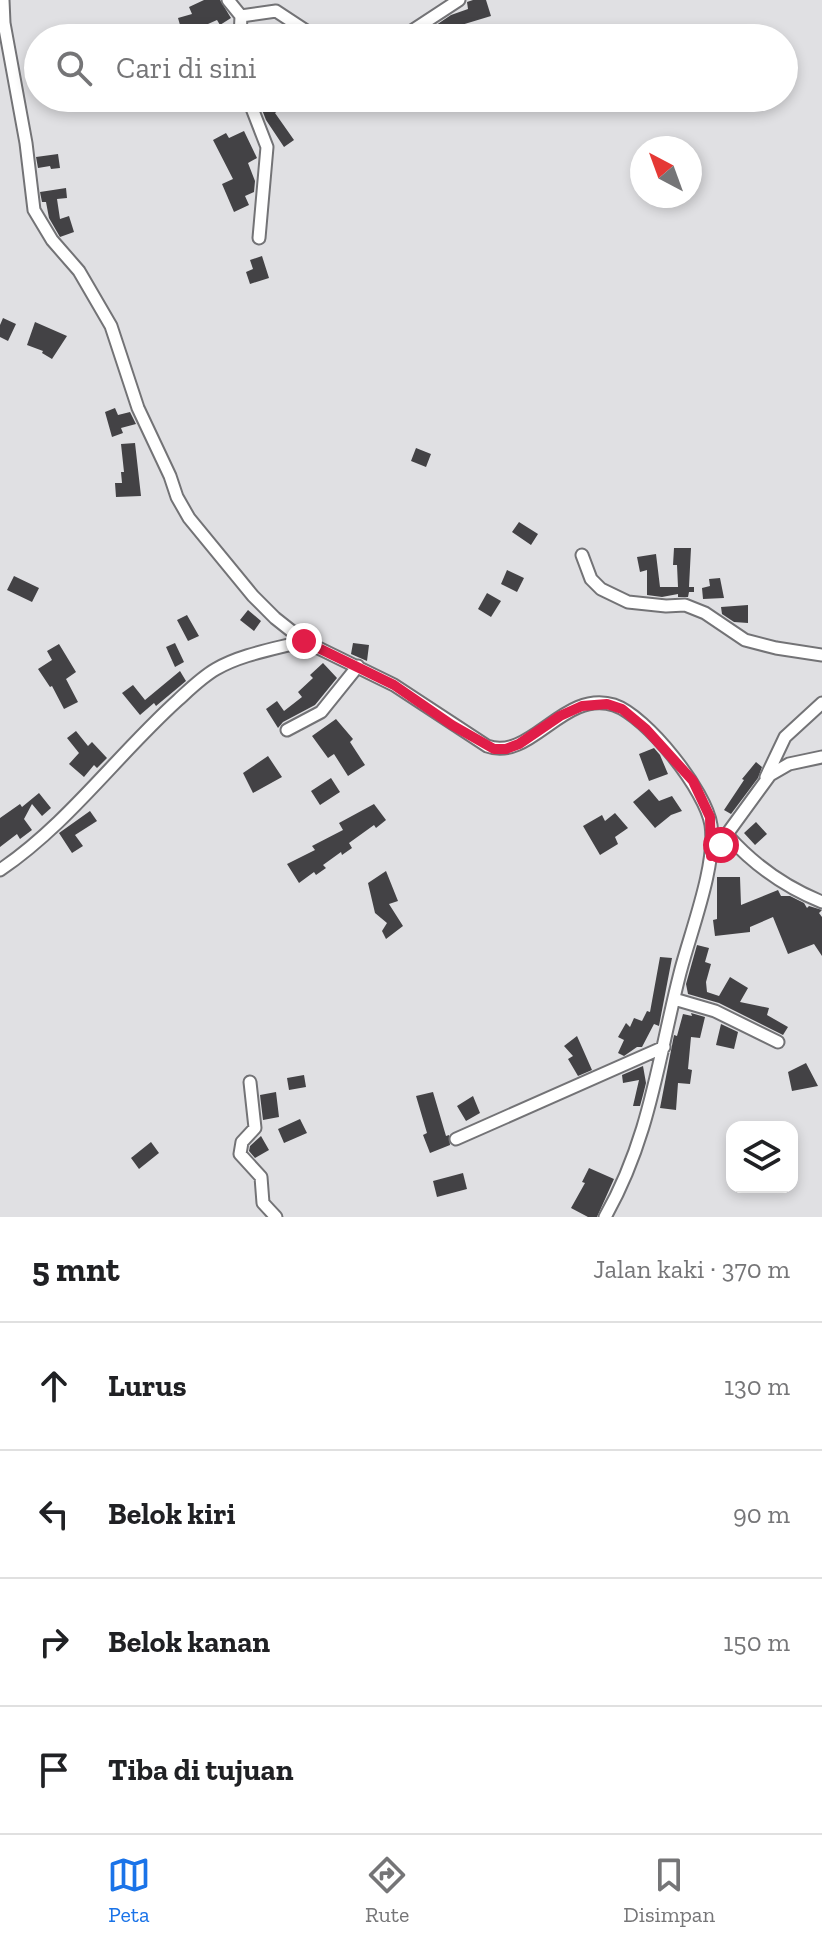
<!DOCTYPE html>
<html lang="id">
<head>
<meta charset="utf-8">
<style>
  :root { --surface:#fff; --page:#f6f6f6; --text:#202124; --muted:#757577; --line:#e0e0e0; --accent:#1a73e8 }
  body { margin:0; font-family:"Zilla Slab",serif; background:var(--page); color:var(--text) }
  .controls { position:absolute; right:24px; bottom:24px; display:grid; overflow:hidden; border-radius:16px; box-shadow:0 4px 12px #0003 }
  .controls button { width:72px; height:72px; display:grid; place-items:center; padding:0; border:0; border-bottom:2px solid var(--line); background:var(--surface); color:var(--text); font:40px sans-serif }
  .compass { position:absolute; left:630px; top:136px; width:72px; height:72px; border-radius:50%; background:var(--surface); box-shadow:0 4px 12px #0003; rotate:319deg }
  .stop { position:absolute; width:24px; height:24px; margin:-18px; border:6px solid #e11d48; border-radius:50%; background:#fff }
  .stop.end { background:#e11d48; border-color:#fff; box-shadow:0 2px 8px #0008 }
  .list { margin:0; padding:0; list-style:none }
  h2 { display:flex; justify-content:space-between; align-items:center; height:104px; margin:0; padding:0 32px; font-size:34px }
  h2 small { font-size:26px; font-weight:400; color:var(--muted) }
  .list li { display:grid; grid-template-columns:52px 1fr auto; gap:24px; align-items:center; box-sizing:border-box; height:128px; padding:0 32px; border-top:2px solid var(--line) }
  .list b { display:block; font-size:30px; white-space:nowrap }
  .list em { font-size:26px; font-style:normal; color:var(--muted) }
  .icon { flex:none; width:44px; height:44px; fill:none; stroke:currentColor; stroke-width:2; stroke-linecap:round; stroke-linejoin:round }
  .map { position:relative; flex:none; width:822px; height:1217px; overflow:hidden }
  .search { position:absolute; background:var(--surface); box-shadow:0 4px 12px #0003; left:24px; right:24px; top:24px; height:88px; display:flex; align-items:center; gap:20px; box-sizing:border-box; padding:0 28px; border-radius:44px; color:var(--muted); font-size:30px }
  .sheet { height:616px; background:var(--surface) }
  nav { display:flex; justify-content:space-around; align-items:center; box-sizing:border-box; height:112px; border-top:2px solid var(--line); background:var(--surface); font-size:22px; color:var(--muted) }
  nav a { display:grid; justify-items:center; gap:4px }
  nav .on { color:var(--accent) }
  .map>svg:first-child { display:block }
  .building { fill:#434245 }
  .lines { fill:none; stroke-linecap:round; stroke-linejoin:round }
  .minor-casing { stroke:#737376; stroke-width:15 }
  .minor { stroke:#fff; stroke-width:11 }
  .route { stroke:#e11d48; stroke-width:10 }
</style>
</head>
<body>
<div class="map">
<svg width="822" height="1217" viewBox="0 0 822 1217">
  <rect width="100%" height="100%" fill="#e0e0e3"/>
  <!-- building -->
  <path class="building" d="M204,0h16l11,18 -11,7 -3,-5 -18,8 -17,4 -4,-14 14,-4 -3,-7z
    M473,0h13l5,16 -33,10 2,6 -17,6h-26l34,-23 17,-6 -1,-7z
    M264,98h6l9,12 -4,3 19,27 -10,7 -18,-27 -7,-18z
    M244,131l13,27 -9,5 7,18 -1,11 -9,4 4,9 -15,7 -12,-28 11,-5 -20,-39 13,-7 3,5z
    M58,154l2,14 -9,1 -1,-3 -12,2 -2,-11z
    M66,188l1,10 -10,1 3,20 9,-3 5,16 -14,5 -11,-19 -3,-16h-4l-2,-10z
    M262,256l7,22 -19,6 -4,-12 7,-3 -3,-9z
    M3,318l13,6 -8,17 -8,-4v-12z
    M35,322l32,14 -15,23 -10,-6 1,-2 -16,-6z
    M115,408l3,7 12,-3 6,12 -15,4 2,5 -11,4 -7,-25z
    M135,443l6,53 -25,1 -1,-14h7l-1,-11h3l-3,-28z
    M416,448l15,6 -5,13 -15,-6z
    M519,522l19,12 -7,11 -19,-13z
    M674,548h17l-2,39h5v5h-5l-1,5h-10v-3l-16,3 -15,-2v-25l-7,2 -3,-15 19,-3 4,33h18l-1,-22h-4z
    M507,570l17,8 -7,14 -16,-8z
    M14,576l25,12 -7,14 -25,-12z
    M720,578l4,20 -21,1 -1,-11 8,-2 -1,-7z
    M487,593l14,8 -10,16 -13,-8z
    M748,605v18l-14,-1 -12,-8 -1,-7z
    M248,610l13,11 -7,10 -14,-11z
    M187,615l12,21 -11,5 -11,-21z
    M175,643l9,19 -9,5 -9,-20z
    M353,643l16,2 -2,16 -16,-7z
    M59,644l17,28 -10,7 12,23 -14,7 -12,-23 -2,1 -12,-18 14,-9 -5,-9z
    M323,663l14,15 -22,27 -32,17 -5,6 -12,-19 11,-8 7,10 18,-14 -4,-5 15,-14 -3,-3z
    M180,671l6,10 -30,25 -2,-3 -14,12 -18,-22 11,-8 12,15z
    M336,719l17,20 -3,3 15,23 -17,11 -14,-22 -6,4 -16,-22z
    M76,731l12,15 4,-4 15,16 -10,10 -3,-3 -10,12 -15,-13 10,-11 -12,-15z
    M654,748l6,7 8,19 -19,7 -10,-27z
    M268,756l14,21 -29,16 -10,-20z
    M756,762l6,5 -4,11 -27,36 -7,-4 20,-30 -2,-1z
    M331,778l9,14 -20,13 -9,-14z
    M649,789l10,12 13,-5 10,15 -11,4 -16,13 -22,-26z
    M39,793l12,15 -9,8 -10,-12 -8,15 8,11 -12,9 -3,-5 -17,13v-29l20,-14 2,3z
    M374,804l12,16 -10,8 -2,-3 -25,18 3,5 -10,7 -1,-3 -18,13 3,3 -10,7 -2,-3 -15,11 -12,-19 28,-14 -3,-4 31,-16 -4,-7z
    M90,811l7,10 -22,14 8,11 -11,7 -13,-20z
    M615,813l13,15 -13,9 3,7 -18,11 -17,-29 19,-11 3,6z
    M756,822l11,12 -12,11 -11,-12z
    M386,871l12,30 -9,3 14,22 -17,13 -4,-8 5,-8 -12,-10 -7,-30z
    M717,877h23l1,28 37,-15 3,6h9l14,7 3,5 2,-2 13,4 -3,3 3,4v39l-8,-12 -26,10 -15,-37 -23,10v5l-35,4 -2,-16 4,-1z
    M697,945l12,3 -4,14 6,2 -5,18 1,10 12,4 11,-19 18,11 -8,14 29,6 -2,7 21,12 -5,8 -64,-32 -31,-9 -2,-10z
    M660,957l12,1 -13,68 -5,-2 -12,23h-5l-13,9 -6,-3 6,-13 -6,-3 8,-14 4,4 4,-9 8,3 5,-10 3,1z
    M691,1013l14,4 -5,21 -9,-1 -3,32 4,1 -2,14 -12,-1 -2,27 -16,-2 14,-73 3,1 6,-22 9,2z
    M721,1024l17,8 -4,17 -18,-4z
    M577,1036l15,34 -14,6 -10,-17 5,-3 -9,-10z
    M806,1063l12,23 -26,5 -4,-19z
    M643,1066l3,17 -3,12 -3,11h-7l6,-26 -16,3 -1,-8z
    M304,1075l2,12 -17,3 -2,-12z
    M276,1092l3,25 -16,3 -3,-25z
    M433,1092l13,44 3,-1 1,10 -20,8 -7,-18 4,-2 -11,-37z
    M473,1096l7,17 -14,8 -9,-15z
    M300,1119l7,14 -23,10 -6,-14z
    M261,1136l8,14 -14,8 -6,-7 1,-5z
    M151,1142l8,11 -20,16 -8,-11z
    M589,1168l25,11 -17,38h-9l-17,-9 14,-25 -3,-1z
    M463,1173l4,16 -30,8 -4,-16z"/>
  <g class="lines">
    <!-- minor casing -->
    <g class="minor-casing">
      <path id="minor" d="M3,0l1,23 22,120 8,67 18,30 27,31 32,55 27,82 32,68 7,21 12,21 64,78 22,22 29,23 90,44 93,61c44,16 76,-57 127,-41 33,11 92,86 97,120 6,40 -21,108 -31,148 -22,86 -30,165 -75,244
        M228,0l13,16 35,-5 41,27
        M240,38l1,-22
        M401,38l58,-38
        M248,98l19,49 -8,91
        M582,555l9,24 10,10 27,13 38,4 19,-1 20,8 40,27 31,8 46,7
        M287,730l34,-18 37,-46
        M766,777l19,-40 37,-34
        M728,836c27,30 57,51 94,66
        M711,856l59,-81 19,-11 33,-7
        M0,870c68,-46 117,-115 178,-170 12,-11 24,-23 38,-31 26,-15 59,-20 88,-28
        M674,999l41,12 63,31
        M250,1082l5,46 -13,14 -2,12 21,23 2,26 13,14
        M456,1139l208,-92"/>
    </g>
    <!-- minor -->
    <use href="#minor" class="minor"/>
  </g>
  <g class="lines">
    <!-- route -->
    <path class="route" d="M304,641l90,44 58,40 42,24h12l13,-5 41,-28 22,-10 25,-2 15,5 24,20 47,52 17,36 1,39 10,-11"/>
  </g>
</svg>
<div class="controls">
<button><svg class="icon" aria-label="layers" viewBox="0 0 24 24"><path d="M12 4l9 5-9 5-9-5zM3 14l9 5 9-5"/></svg></button>
</div>
<svg class="compass" viewBox="-18 -18 36 36"><path d="M0-13l5 13h-10z" fill="#e53935"/><path d="M0 13l5-13h-10z" fill="#757577"/></svg>
<div class="stop" style="left:721px;top:845px"></div>
<div class="stop end" style="left:304px;top:641px"></div>
<div class="search"><svg class="icon" aria-label="search" viewBox="0 0 24 24"><circle cx="10" cy="10" r="6"/><path d="M15 15l6 6"/></svg>Cari di sini</div>
</div>
<section class="sheet">
<h2>5 mnt<small>Jalan kaki · 370 m</small></h2>
<ul class="list">
<li><svg class="icon" aria-label="ahead" viewBox="0 0 24 24"><path d="M12 20V5M6 11l6-6 6 6"/></svg><div><b>Lurus</b></div><em>130 m</em></li>
<li><svg class="icon" aria-label="left" viewBox="0 0 24 24"><path d="M17 20v-9H6M10 6l-5 5 5 5"/></svg><div><b>Belok kiri</b></div><em>90 m</em></li>
<li><svg class="icon" aria-label="right" viewBox="0 0 24 24"><path d="M7 20v-9h11M14 6l5 5-5 5"/></svg><div><b>Belok kanan</b></div><em>150 m</em></li>
<li><svg class="icon" aria-label="arrive" viewBox="0 0 24 24"><path d="M6 21V4h12l-3 4 3 4H6"/></svg><div><b>Tiba di tujuan</b></div></li>
</ul>
</section>
<nav>
<a class="on"><svg class="icon" aria-label="map" viewBox="0 0 24 24"><path d="M3 6l6-2 6 2 6-2v14l-6 2-6-2-6 2zM9 4v14M15 6v14"/></svg>Peta</a>
<a><svg class="icon" aria-label="directions" viewBox="0 0 24 24"><path d="M12 3l9 9-9 9-9-9zM9 14v-3h6M13 9l2 2-2 2"/></svg>Rute</a>
<a><svg class="icon" aria-label="saved" viewBox="0 0 24 24"><path d="M7 4h10v16l-5-4-5 4z"/></svg>Disimpan</a>
</nav>
</body>
</html>
